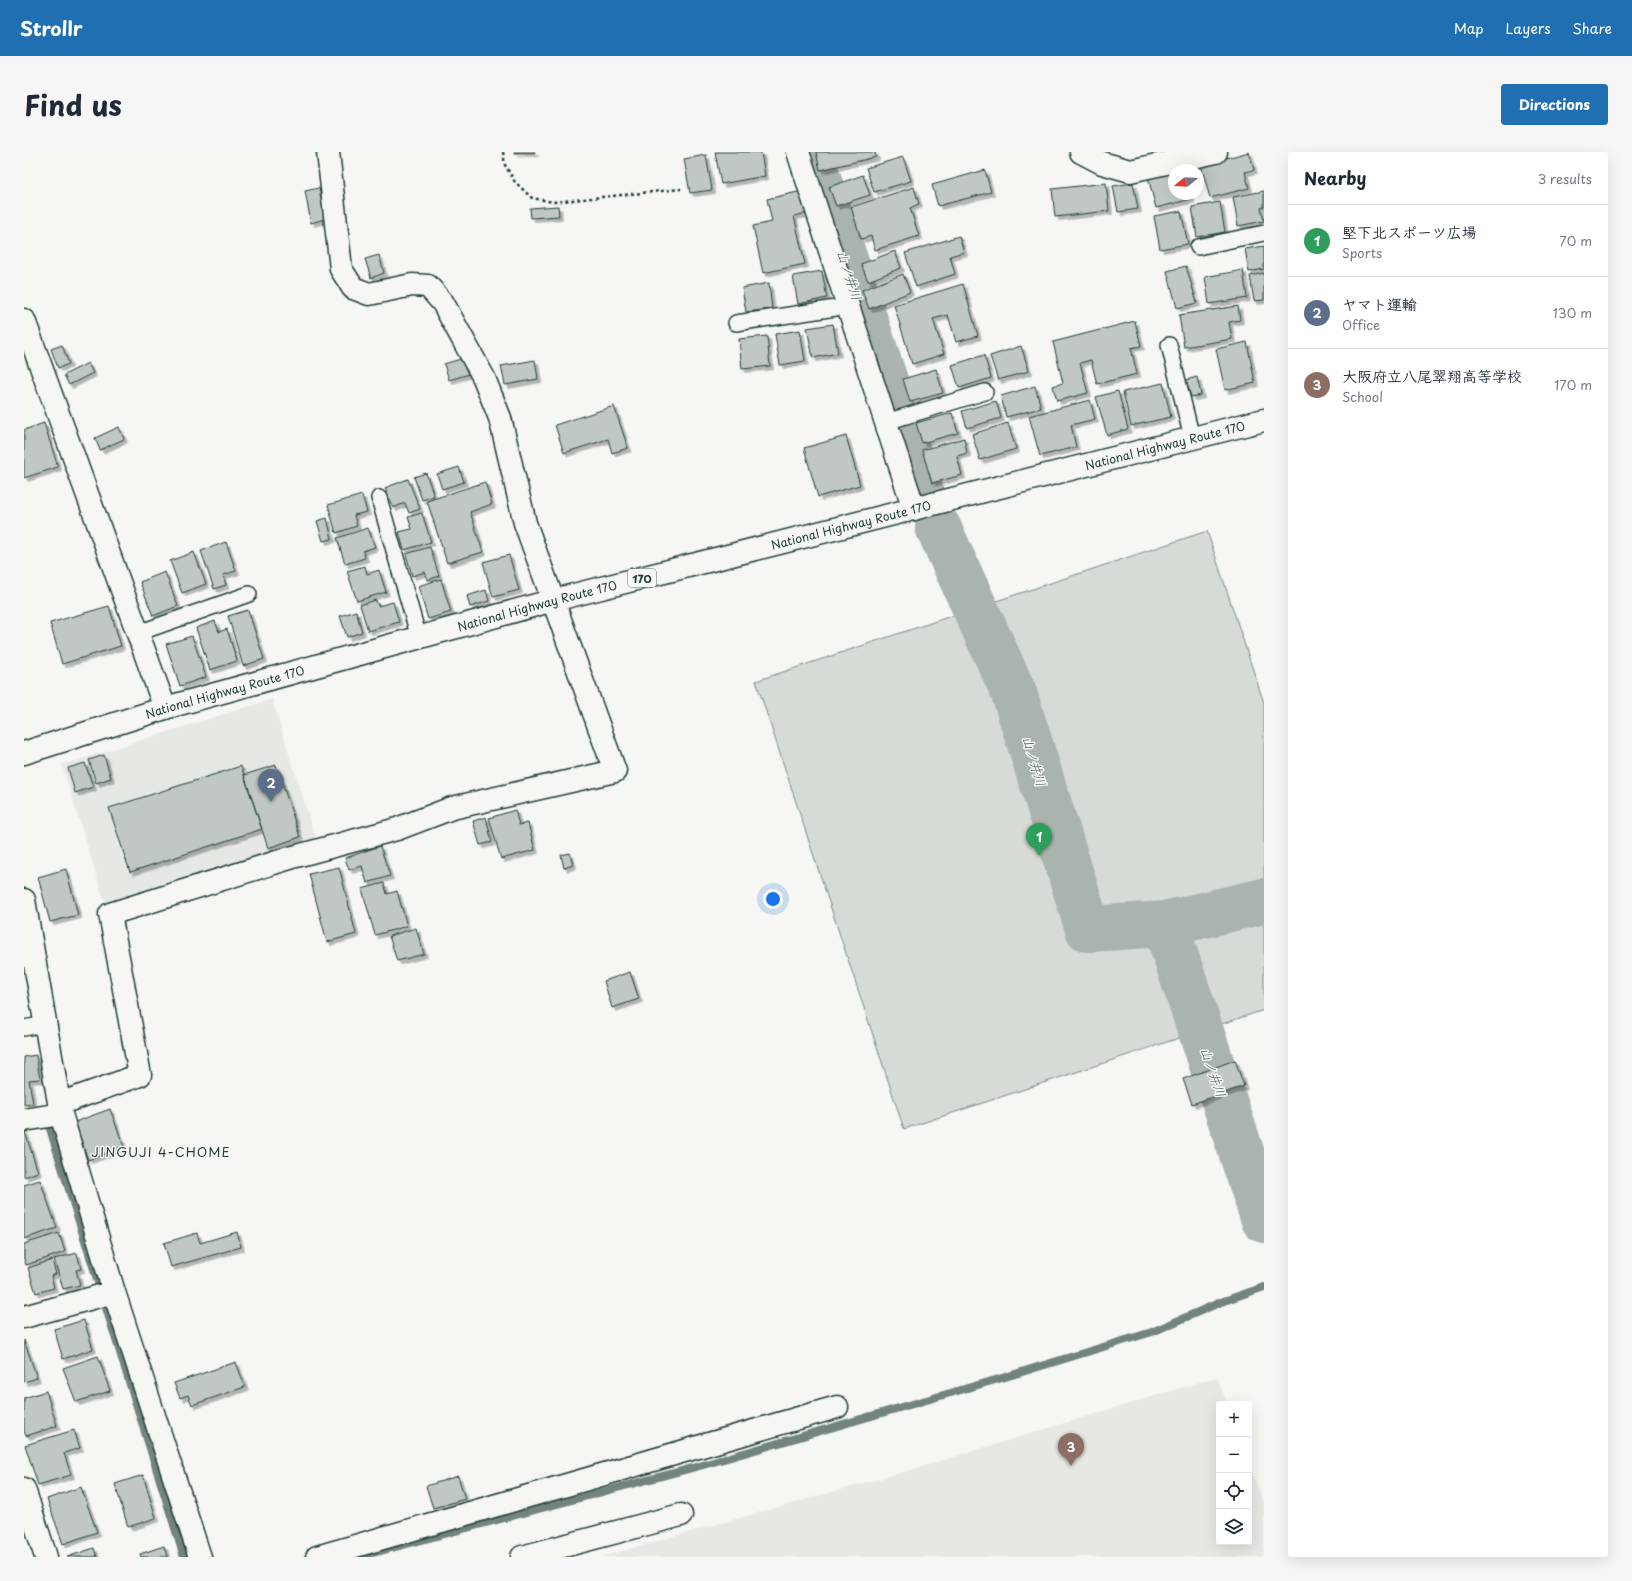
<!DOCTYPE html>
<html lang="en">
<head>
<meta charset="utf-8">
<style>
  :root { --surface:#fff; --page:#f6f6f7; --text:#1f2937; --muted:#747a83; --line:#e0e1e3; --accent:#1f6fb2 }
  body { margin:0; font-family:"Playpen Sans","Klee One",sans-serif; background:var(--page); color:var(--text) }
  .controls { position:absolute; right:12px; bottom:12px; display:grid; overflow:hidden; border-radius:4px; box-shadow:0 4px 16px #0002 }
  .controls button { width:36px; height:36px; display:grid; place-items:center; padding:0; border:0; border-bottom:1px solid var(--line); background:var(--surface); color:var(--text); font:20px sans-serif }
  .compass { position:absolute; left:1144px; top:12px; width:36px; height:36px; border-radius:50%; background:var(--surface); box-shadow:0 4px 16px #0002; rotate:252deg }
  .you { position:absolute; left:749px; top:747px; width:14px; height:14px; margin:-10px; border:3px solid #fff; border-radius:50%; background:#1a73e8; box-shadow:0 0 0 6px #1a73e833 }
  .badge { display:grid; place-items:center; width:26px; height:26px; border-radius:50%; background:var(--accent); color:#fff; font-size:13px; font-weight:700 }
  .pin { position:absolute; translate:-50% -33px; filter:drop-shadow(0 1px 2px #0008) }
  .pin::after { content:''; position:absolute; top:21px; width:14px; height:12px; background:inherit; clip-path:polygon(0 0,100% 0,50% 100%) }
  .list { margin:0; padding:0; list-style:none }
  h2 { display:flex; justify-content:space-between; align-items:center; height:52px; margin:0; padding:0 16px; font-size:17px }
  h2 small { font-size:13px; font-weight:400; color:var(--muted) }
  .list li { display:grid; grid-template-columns:26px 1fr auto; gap:12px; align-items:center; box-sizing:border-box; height:72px; padding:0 16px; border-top:1px solid var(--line) }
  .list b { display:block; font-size:15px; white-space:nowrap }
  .list p { margin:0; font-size:13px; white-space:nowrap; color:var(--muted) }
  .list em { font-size:13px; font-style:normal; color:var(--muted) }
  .icon { flex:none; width:22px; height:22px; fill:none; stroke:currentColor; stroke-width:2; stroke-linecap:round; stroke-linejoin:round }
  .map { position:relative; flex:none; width:1240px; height:1405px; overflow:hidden; border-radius:4px }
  header { display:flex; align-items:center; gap:24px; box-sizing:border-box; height:56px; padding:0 20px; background:var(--accent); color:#fff }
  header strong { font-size:19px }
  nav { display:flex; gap:22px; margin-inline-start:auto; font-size:14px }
  .intro { display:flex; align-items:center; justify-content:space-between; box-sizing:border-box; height:96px; padding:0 24px }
  h1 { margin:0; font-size:28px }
  .button { padding:10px 18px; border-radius:4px; background:var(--accent); color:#fff; font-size:14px; font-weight:700 }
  main { display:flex; gap:24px; padding:0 24px }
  aside { flex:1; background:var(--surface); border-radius:4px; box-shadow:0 4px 16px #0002 }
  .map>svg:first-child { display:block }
  .built { fill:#e6e8e4 }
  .green { fill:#d6dbd6; stroke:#7a8c85 }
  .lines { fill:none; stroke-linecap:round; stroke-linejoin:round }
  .stream { stroke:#72847d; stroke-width:8 }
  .river { stroke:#aab3ae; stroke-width:46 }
  .building { fill:#c1c8c3; stroke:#1f3d34; filter:url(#shadow) }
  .lane-casing { stroke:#1f3d34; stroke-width:18 }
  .street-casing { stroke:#1f3d34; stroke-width:25 }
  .highway-casing { stroke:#1f3d34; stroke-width:25 }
  .path { stroke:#1f3d34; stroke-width:2.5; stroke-dasharray:3 3; stroke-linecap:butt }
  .lane { stroke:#f6f6f2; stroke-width:15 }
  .street { stroke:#f6f6f2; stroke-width:22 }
  .highway { stroke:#f6f6f2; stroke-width:22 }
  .labels { text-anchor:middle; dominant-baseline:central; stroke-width:3; stroke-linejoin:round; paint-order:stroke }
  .shield { fill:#f6f6f2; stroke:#60746d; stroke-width:1 }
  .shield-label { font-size:11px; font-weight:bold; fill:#1f3d34 }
  .street-label { font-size:12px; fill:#1f3d34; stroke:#f6f6f2 }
  .water-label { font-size:13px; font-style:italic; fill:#425a52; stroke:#f6f6f2 }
  .neighbourhood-label { font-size:13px; letter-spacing:1px; fill:#1f3d34; stroke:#f6f6f2 }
</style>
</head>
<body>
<header>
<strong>Strollr</strong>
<nav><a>Map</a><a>Layers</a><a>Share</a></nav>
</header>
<div class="intro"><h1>Find us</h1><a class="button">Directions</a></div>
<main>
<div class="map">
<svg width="1240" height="1405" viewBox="0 0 1240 1405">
  <defs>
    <filter id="shadow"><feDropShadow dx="3.5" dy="3.5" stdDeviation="0" flood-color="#0004"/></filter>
  </defs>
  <rect width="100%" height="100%" fill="#f6f6f2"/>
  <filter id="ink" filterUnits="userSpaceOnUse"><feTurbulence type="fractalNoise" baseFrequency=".025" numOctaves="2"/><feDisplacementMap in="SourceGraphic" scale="8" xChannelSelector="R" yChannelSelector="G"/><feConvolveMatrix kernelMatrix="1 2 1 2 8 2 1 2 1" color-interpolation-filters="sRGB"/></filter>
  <g filter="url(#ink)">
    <!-- built -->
    <path class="built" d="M248,547l45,144 -211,63 -44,-141z
      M1193,1225l10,27h-8v138h30v-78l15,40v53h-663l313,-88z"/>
    <!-- green -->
    <path class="green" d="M1183,379l57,172v307l-360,119 -148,-448z"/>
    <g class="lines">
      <!-- stream -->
      <path class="stream" d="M22,964l138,441
        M334,1405l338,-90 306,-89 150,-46 69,-30 43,-15"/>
      <!-- river -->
      <path class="river" d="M791,17l76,230
        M880,287l17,52
        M914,375l76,166 74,236 77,-5 99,-23
        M1141,772l99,296"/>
    </g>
    <!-- building -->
    <path class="building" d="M490,0h21v1h-21z
      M691,0h46l4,24 -44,8z
      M792,0h59l1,5 -56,13z
      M1225,0l5,18 -9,2 4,16 -39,10 -9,-33z
      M682,3l6,35 -22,3 -6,-34z
      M879,5l8,24 -37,11 -8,-24z
      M961,18l6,22 -53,14 -6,-21z
      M1150,18v24h16l1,5 -35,9 -8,-31z
      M839,23l7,20 -34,11 -7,-19z
      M1082,31l3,28 -54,6 -3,-28z
      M1109,31l5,26 -20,3 -5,-26z
      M890,35l5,17 -9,4 9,28 -44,14 -4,-14 -10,3 -10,-32z
      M295,36l6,31 -14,4 -6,-32z
      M778,39l6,22 -14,3 11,48 -42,9 -10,-47 19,-4 -5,-23z
      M1240,39v16l-3,1 3,13 -26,5 -5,-29z
      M1196,50l5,30 -28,5 -5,-30z
      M534,54l1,10 -28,2 -1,-10z
      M1157,59l7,33 -28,5 -6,-33z
      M935,84l5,16 -14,4 5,18 -39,13 -11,-34z
      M1240,94v23l-15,3 -4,-23z
      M871,99l6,17 -33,13 -7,-17z
      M355,103l5,18 -13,5 -6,-19z
      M1162,114l11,37 -20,5 -10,-37z
      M1219,118l4,28 -38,6 -4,-27z
      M798,119l5,27 -29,6 -5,-28z
      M1240,121v27l-10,1 -4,-25z
      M879,122l7,18 -41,17 -7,-19z
      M745,131l3,26 -26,3 -4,-24z
      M939,132l15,52 -22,6 -8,-27 -15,4 11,35 -32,10 -18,-59z
      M1214,154l2,14 -11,2 3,17 -48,8 -5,-32z
      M1111,169l6,25 -10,2 6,26 -40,10 -6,-24 -11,3 8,30 -31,8 -4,-15 10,-3 -10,-41z
      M809,172l5,29 -25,5 -6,-30z
      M776,178l5,31 -25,4 -5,-31z
      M743,184l3,30 -28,3 -3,-30z
      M1223,190l8,41 -30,7 -9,-41z
      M38,193l7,19 -11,4 -7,-19z
      M997,194l8,25 -31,9 -8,-24z
      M960,203l7,23 -32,10 -7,-23z
      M440,206l5,16 -20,6 -5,-16z
      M511,208l3,19 -33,6 -4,-19z
      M64,211l5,10 -24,12 -5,-10z
      M912,217l7,24 -33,9 -7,-23z
      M1173,225l4,18 -10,2 -5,-17z
      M1139,231l8,34 -40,9 -8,-34z
      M1011,234l6,22 -35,9 -5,-21z
      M1094,239l10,38 -21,6 -11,-38z
      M1066,248l5,19 -24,6 5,22 -36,9 -11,-40z
      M972,249l5,17 -34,10 -5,-17z
      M590,254l14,42 -16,5 -4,-14 -44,14 -9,-28z
      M928,261l6,20 -36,10 -6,-20z
      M20,271l14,44 -34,11v-48z
      M984,271l8,26 -36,11 -8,-26z
      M95,275l5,12 -24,11 -5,-12z
      M822,284l14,49 -42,12 -14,-49z
      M940,286l3,15 -10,3 5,19 -30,8 -10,-33z
      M435,315l5,15 -22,7 -5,-15z
      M402,321l8,23 -12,4 -8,-23z
      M384,327l12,30 -11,4 -4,-10 -12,5 -8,-20z
      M461,330l7,22 -22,8 13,40 -36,11 -20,-62z
      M338,343l5,17 -13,3 3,11 -21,7 -8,-28z
      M398,361l9,29 -27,8 -5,-18 13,-3 -4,-12z
      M303,366l5,21 -9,2 -6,-20z
      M344,376l7,19 -12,4 2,7 -20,6 -8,-26z
      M202,390l10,29 -13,4 3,10 -12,4 -13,-38z
      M406,395l9,29 -11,4 -3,-8 -13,4 -6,-22z
      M170,400l12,32 -24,9 -12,-32z
      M485,403l10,35 -26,7 -10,-35z
      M341,414l2,8 12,-4 7,22 -29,9 -10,-30z
      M141,420l13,34 -25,10 -13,-34z
      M417,427l10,33 -23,7 -10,-33z
      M462,438l3,11 -19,6 -3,-11z
      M352,448l2,6 15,-4 6,20 -31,9 -8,-26z
      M85,454l12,40 -59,18 -12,-41z
      M224,458l16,49 -21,7 -15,-50z
      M332,459l6,21 -15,5 -7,-21z
      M191,469l4,11 8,-3 10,32 -27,9 -14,-42z
      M168,484l14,41 -26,9 -14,-42z
      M80,603l7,23 -15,5 -7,-23z
      M61,611l8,24 -18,6 -7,-25z
      M252,613l24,72 -32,11 -24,-73z
      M217,614l21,63 -132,43 -21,-64z
      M491,658l4,15 9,-2 7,27 -34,9 -12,-41z
      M462,665l6,25 -12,3 -7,-24z
      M356,694l10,30 -23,7 -5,-17 -13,4 -4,-12z
      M546,701l3,12 -9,3 -3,-13z
      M315,715l17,67 -29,8 -18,-68z
      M42,717l12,46 -28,7 -12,-45z
      M360,731l3,11 10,-3 10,35 -32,9 -13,-46z
      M392,776l8,26 -27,7 -8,-25z
      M606,820l9,27 -27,9 -8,-27z
      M12,903l4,24 -11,1 4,24 -9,1v-48z
      M1211,908l9,26 -52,18 -9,-25z
      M86,957l14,38 -36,13 -13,-38z
      M0,977l14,43 -14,5z
      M16,1028l17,48 -33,11v-54z
      M213,1080l4,15 -70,20 -7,-24 33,-10 3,10z
      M35,1081l6,19 -39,13 -2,-7v-14z
      M53,1101l4,16 -5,1 4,15 -17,4 -9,-30z
      M28,1108l4,14 -5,2 3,12 -18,5 -8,-25z
      M60,1168l9,29 -30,10 -9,-30z
      M0,1188l13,38 -13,4z
      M74,1204l12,35 -34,11 -13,-34z
      M212,1210l9,25 -53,18 -4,-10 -8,3 -6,-15z
      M22,1239l11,35 -31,10 -2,-5v-33z
      M50,1278l6,18 -16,5 7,22 -33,10 -13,-40z
      M119,1323l13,43 -28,9 -13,-43z
      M434,1324l7,23 -32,9 -7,-22z
      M57,1335l16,45 -34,12 -16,-45z
      M140,1394l3,11h-26l-1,-3z
      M70,1396l3,9h-30z"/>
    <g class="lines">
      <!-- lane casing -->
      <g class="lane-casing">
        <path id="lane" d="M1174,95l66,-14
          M712,171l113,-17
          M1145,193l23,93
          M862,270l99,-30
          M355,346l40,140
          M114,481l111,-39
          M0,876l22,-4"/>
      </g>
      <!-- street casing -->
      <g class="street-casing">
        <path id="street" d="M774,0l116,357
          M1057,0l21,11 28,8 86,-19
          M0,168l141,388
          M0,748l37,214 53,178 86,265
          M35,952l81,-29 -30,-161 183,-57 104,-28 55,-21 163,-37 -90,-248 -25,-105 -16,-40 -41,-75 -15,-17 -16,-1 -43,9 -16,-6 -12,-19 -13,-117
          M0,968l37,-6
          M0,1165l90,-25
          M0,1337l22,68
          M293,1405l520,-150
          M498,1405l159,-42"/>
      </g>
      <!-- highway casing -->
      <g class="highway-casing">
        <g id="highway">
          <path id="s1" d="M0,601l141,-45 389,-108 710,-180"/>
        </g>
      </g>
      <!-- path -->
      <path class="path" d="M479,0l2,13 10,17 17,16 21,4 128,-13"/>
      <!-- lane -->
      <use href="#lane" class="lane"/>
      <!-- street -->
      <use href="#street" class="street"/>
      <!-- highway -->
      <use href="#highway" class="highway"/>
    </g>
  </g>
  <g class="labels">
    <!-- shield labels -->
    <rect class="shield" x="604" y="417" width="28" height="18" rx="3"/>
    <g class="shield-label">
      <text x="618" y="426">170</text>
    </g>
    <!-- street labels -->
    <g class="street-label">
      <text stroke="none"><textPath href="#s1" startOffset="1182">National Highway Route 170</textPath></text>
      <text stroke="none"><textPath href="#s1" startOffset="858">National Highway Route 170</textPath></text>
      <text stroke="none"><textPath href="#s1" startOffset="534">National Highway Route 170</textPath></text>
      <text stroke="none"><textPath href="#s1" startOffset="210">National Highway Route 170</textPath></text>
    </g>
    <!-- water labels -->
    <g class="water-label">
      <text transform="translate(826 123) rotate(72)">山ノ井川</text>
      <text transform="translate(1011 609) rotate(73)">山ノ井川</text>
      <text transform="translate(1190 920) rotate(71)">山ノ井川</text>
    </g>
    <!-- neighbourhood labels -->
    <g class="neighbourhood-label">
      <text x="137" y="999">JINGUJI 4-CHOME</text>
    </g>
  </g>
</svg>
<div class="controls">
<button>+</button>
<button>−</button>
<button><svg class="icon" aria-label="locate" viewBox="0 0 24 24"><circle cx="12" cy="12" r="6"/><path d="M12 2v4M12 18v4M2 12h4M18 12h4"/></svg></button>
<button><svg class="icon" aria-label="layers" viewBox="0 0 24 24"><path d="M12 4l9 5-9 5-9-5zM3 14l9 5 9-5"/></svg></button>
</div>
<svg class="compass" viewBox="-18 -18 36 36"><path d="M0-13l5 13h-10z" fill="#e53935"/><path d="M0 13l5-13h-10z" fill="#747a83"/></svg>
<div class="you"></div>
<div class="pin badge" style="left:1015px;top:704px;background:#2e9e5b">1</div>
<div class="pin badge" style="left:247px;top:650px;background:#5c6f8a">2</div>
<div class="pin badge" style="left:1047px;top:1314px;background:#8d6e63">3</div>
</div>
<aside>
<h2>Nearby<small>3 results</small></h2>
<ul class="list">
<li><span class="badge" style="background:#2e9e5b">1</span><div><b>堅下北スポーツ広場</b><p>Sports</p></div><em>70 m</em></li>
<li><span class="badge" style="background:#5c6f8a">2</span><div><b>ヤマト運輸</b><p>Office</p></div><em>130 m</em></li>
<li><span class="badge" style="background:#8d6e63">3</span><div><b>大阪府立八尾翠翔高等学校</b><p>School</p></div><em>170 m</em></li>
</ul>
</aside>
</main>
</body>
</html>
